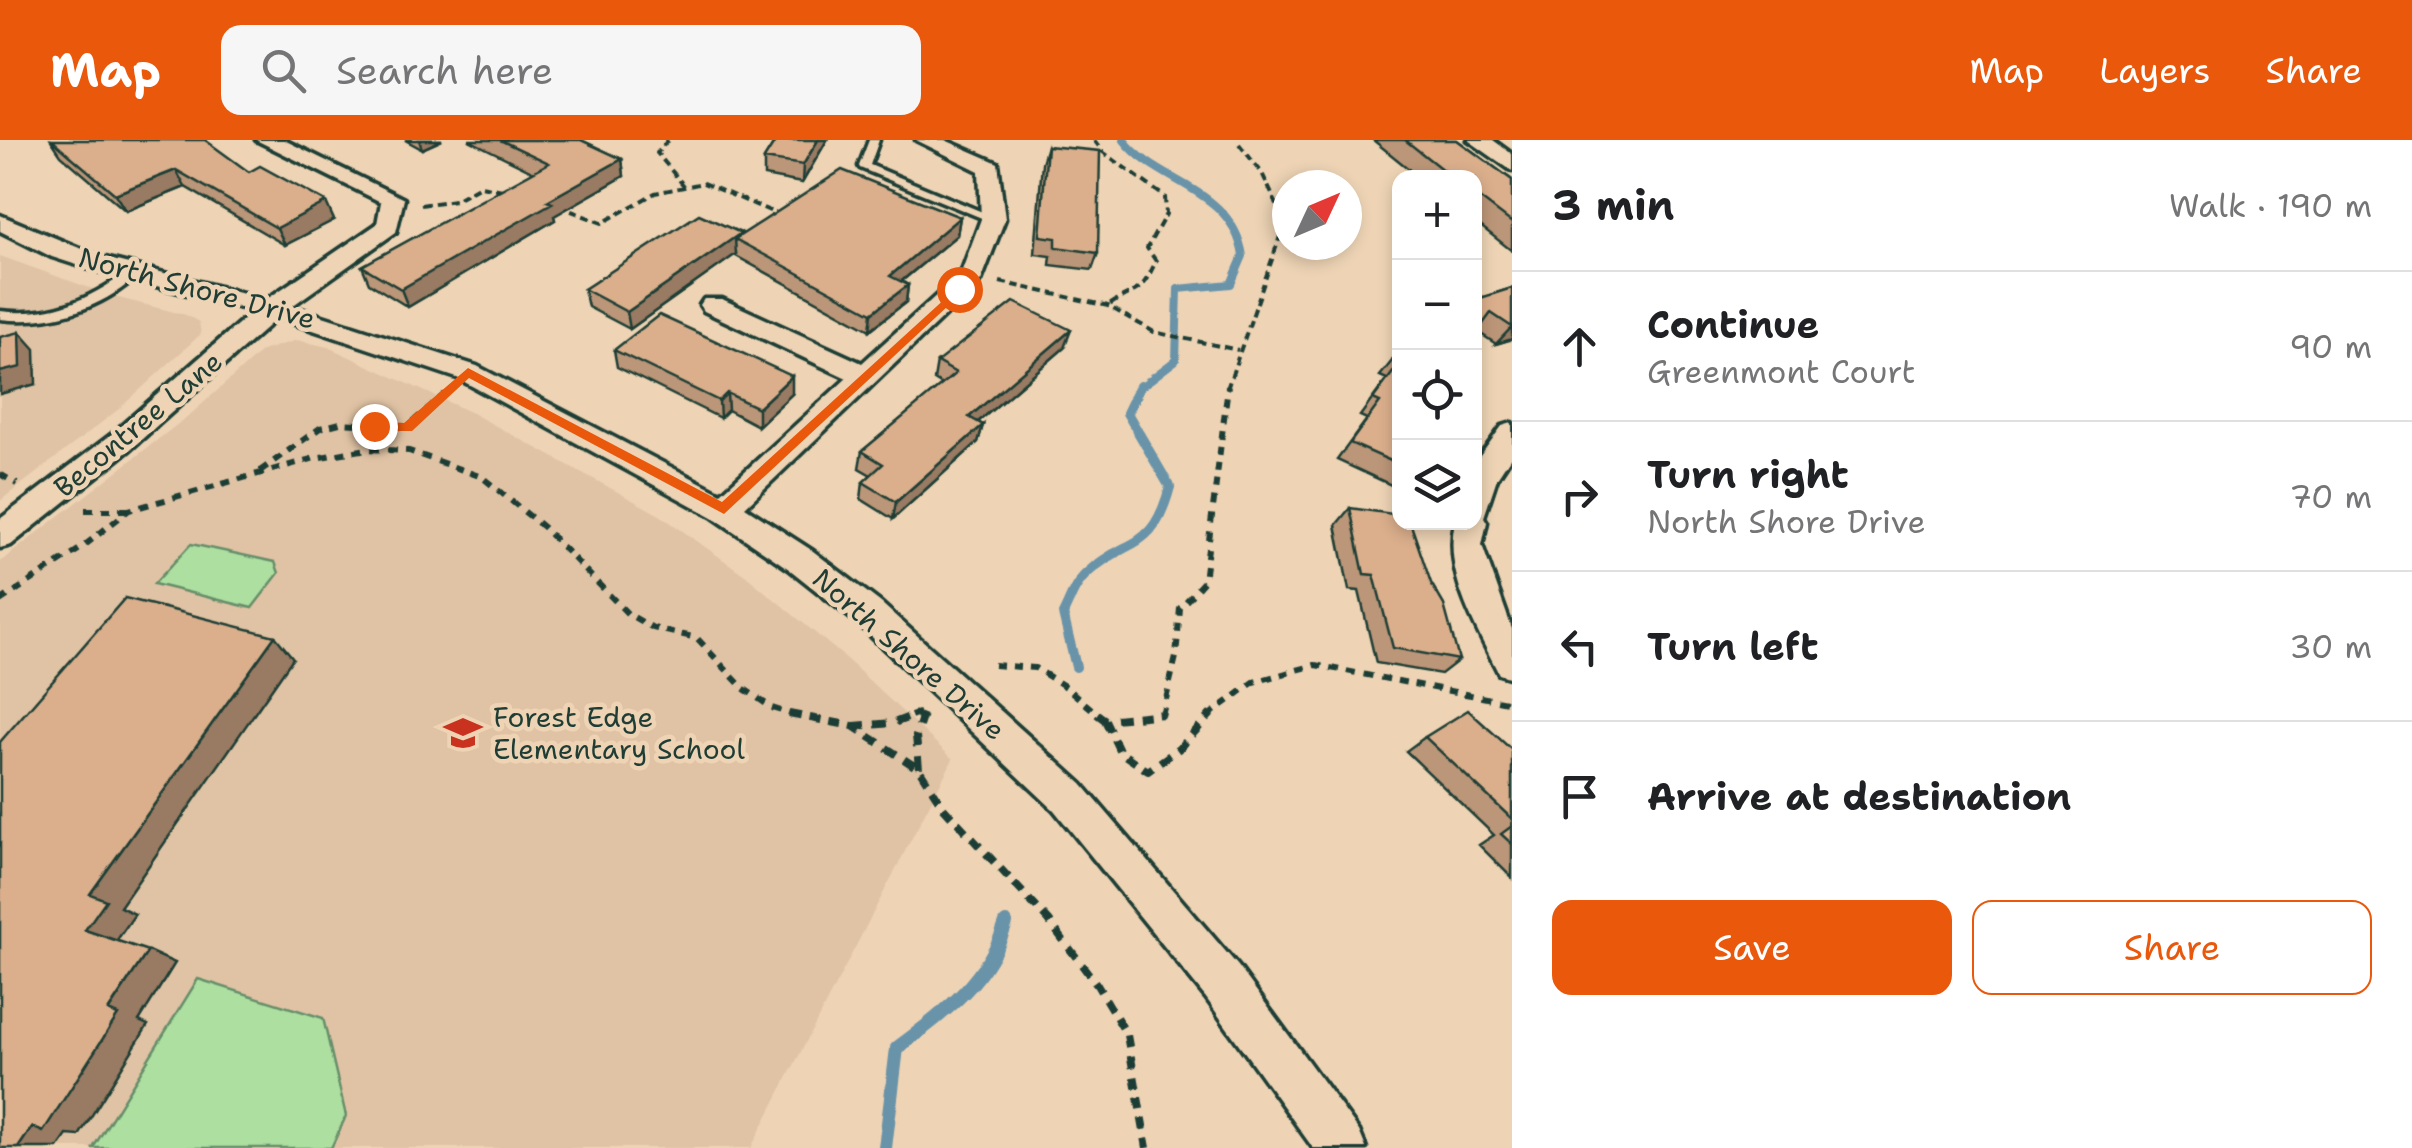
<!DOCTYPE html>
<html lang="en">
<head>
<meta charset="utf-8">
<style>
  :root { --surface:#fff; --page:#f6f6f6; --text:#202124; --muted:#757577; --line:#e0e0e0; --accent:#ea580c }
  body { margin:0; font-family:"Shantell Sans",sans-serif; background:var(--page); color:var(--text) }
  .controls { position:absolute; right:30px; top:30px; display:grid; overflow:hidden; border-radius:20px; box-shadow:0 5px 15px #0003 }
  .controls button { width:90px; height:90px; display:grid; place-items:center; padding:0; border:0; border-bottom:2px solid var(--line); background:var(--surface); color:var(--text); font:50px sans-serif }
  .compass { position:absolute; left:1272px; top:30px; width:90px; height:90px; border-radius:50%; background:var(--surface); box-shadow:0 5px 15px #0003; rotate:46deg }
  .stop { position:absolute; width:30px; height:30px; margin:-22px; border:8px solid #ea580c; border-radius:50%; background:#fff }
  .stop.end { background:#ea580c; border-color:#fff; box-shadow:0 2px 10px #0008 }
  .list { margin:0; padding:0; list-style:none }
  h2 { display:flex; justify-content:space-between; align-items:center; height:130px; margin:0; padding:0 40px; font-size:42px }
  h2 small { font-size:32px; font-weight:400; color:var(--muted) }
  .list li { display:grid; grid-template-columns:65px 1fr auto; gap:30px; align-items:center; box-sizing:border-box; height:150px; padding:0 40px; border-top:2px solid var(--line) }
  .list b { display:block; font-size:38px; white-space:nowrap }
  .list p { margin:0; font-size:32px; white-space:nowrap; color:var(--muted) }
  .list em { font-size:32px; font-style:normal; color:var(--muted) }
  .actions { display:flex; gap:20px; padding:30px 40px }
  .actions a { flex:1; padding:22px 0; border:2px solid var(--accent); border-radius:20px; text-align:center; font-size:35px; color:var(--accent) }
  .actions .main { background:var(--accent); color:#fff }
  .icon { flex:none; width:55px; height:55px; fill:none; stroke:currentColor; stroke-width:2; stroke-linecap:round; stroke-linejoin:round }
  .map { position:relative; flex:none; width:1512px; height:1008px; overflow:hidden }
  header { display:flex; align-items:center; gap:60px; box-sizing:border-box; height:140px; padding:0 50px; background:var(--accent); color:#fff }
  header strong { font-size:48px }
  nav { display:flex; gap:55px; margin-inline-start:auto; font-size:35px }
  .search { width:700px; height:90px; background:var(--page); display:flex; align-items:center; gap:25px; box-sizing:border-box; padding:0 35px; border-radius:20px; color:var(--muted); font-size:38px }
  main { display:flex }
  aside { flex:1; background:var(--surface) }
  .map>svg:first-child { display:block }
  .built { fill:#e0c3a4 }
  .green { fill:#addfa0; stroke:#668e6a; stroke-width:2.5 }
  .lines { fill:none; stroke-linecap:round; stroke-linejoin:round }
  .stream-far2 { stroke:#6993a9; stroke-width:8 }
  .stream-far1 { stroke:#6993a9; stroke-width:10 }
  .stream { stroke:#6993a9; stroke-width:14 }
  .lane-casing { stroke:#1f3d34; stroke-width:7 }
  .street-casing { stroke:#1f3d34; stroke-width:7 }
  .path-far2 { stroke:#1f3d34; stroke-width:4; stroke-dasharray:8 5; stroke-linecap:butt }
  .path-far1 { stroke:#1f3d34; stroke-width:6; stroke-dasharray:9 8; stroke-linecap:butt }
  .path { stroke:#1f3d34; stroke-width:8; stroke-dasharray:12 9; stroke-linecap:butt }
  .lane { fill:#eed4b5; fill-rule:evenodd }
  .street { fill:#eed4b5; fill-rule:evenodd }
  .wall { fill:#bc9678; stroke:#1f3d34; stroke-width:2.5 }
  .shaded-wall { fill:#997a62; stroke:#1f3d34; stroke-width:2.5 }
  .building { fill:#dbaf8c; stroke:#1f3d34; stroke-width:2.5 }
  .route { fill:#ea580c }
  .labels { text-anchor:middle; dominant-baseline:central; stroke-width:9; stroke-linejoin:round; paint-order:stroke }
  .street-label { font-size:28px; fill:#1f3d34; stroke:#eed4b5 }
  .poi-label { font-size:28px; fill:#1f3d34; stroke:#eed4b5; text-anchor:start }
</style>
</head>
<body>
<header>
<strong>Map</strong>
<div class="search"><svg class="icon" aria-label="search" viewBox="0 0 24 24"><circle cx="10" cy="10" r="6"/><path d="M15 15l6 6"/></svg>Search here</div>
<nav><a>Map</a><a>Layers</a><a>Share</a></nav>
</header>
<main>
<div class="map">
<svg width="1512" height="1008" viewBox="0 0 1512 1008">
  <rect width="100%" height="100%" fill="#eed4b5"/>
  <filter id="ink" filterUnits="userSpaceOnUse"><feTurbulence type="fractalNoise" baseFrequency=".01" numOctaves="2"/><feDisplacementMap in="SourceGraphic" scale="20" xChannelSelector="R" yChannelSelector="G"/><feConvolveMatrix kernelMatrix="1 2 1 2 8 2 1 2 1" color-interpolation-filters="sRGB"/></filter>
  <g filter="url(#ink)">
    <!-- built -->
    <path class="built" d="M0,116l115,41 71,18 13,7 2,12 -82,75 -119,92z
      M297,200l31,7 144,66 188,102 85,60 97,80 111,104 -202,389h-751v-586l192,-149 70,-62z"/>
    <!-- green -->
    <path class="green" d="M191,404l84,18 4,11 -27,35 -98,-24z
      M198,839l125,39 23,98 -15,32h-238z"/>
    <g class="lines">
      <!-- stream-far2 -->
      <path class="stream-far2" d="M1124,0c33,44 108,47 119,116l-12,28 -53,5 -2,71 -38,29"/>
      <!-- stream-far1 -->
      <path class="stream-far1" d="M1076,527l-13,-53c7,-14 12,-30 24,-41 42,-38 65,-19 83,-86l-43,-74 13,-27"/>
      <!-- stream -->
      <path class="stream" d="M885,1008l12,-100c48,-36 90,-66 109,-125"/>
      <!-- lane casing -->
      <g class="lane-casing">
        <path id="lane" d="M869,0h10l-9,25 129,54 -10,2 -129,-53 -1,-2z
          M130,130l10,3c-37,36 -89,52 -140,46v-8c51,6 89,-11 130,-41z"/>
      </g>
      <!-- street casing -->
      <g class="street-casing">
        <path id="street" d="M256,0h28l120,59 -8,33 -104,74 185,60 244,127 126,-115 -143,-67 -4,-6 4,-6h18l140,64 99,-90 20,-54 -2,-48 -63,-31h29l53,23 7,56 -24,62 -236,226 68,44 68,52 201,181 156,182 121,165 7,17h-53l-107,-150 -152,-188 -197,-187 -68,-54 -76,-52 -256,-139 -180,-60 -145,130 -121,97 -11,3v-29l112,-85 141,-123 -170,-44 -31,-10 -52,-26v-16l101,42 166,42 110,-75 4,-22z
          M1468,0h25l19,14v17z
          M1512,283v32l-15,23 -13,39 3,5 -5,23 30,84v49l-13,-4c-22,-45 -56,-100 -44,-152h19v-58l28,-38z"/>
      </g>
      <!-- path-far2 -->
      <path class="path-far2" d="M668,0l-11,13 28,34
        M1094,0l9,12 62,45 1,17 -19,34 9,13c-17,37 -19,25 -48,45
        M421,65l34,-5 25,-14 29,5
        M559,66l43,17 53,-30 48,-10 79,33
        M1000,142l108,24 46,26 84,18
        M1227,249l58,-167 -23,-49 -26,-33"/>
      <!-- path-far1 -->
      <path class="path-far1" d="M260,331l60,-43 20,-5 67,4 38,-33
        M0,334l17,10
        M85,370h43
        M0,461l80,-52 49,-39 186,-52 52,-9 42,2 73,26 61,50 85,87 25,14 44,10 46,50 29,20 25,8
        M994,525l41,3 31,19 34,29
        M911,576l13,-5 -2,5
        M1162,576l14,-59 4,-49 24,-27 24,-195
        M1208,576l46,-34 61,-17 197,38"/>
      <!-- path -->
      <path class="path" d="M789,574l64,12 66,43 25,39 105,113 48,64 30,50 20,113
        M1097,574l8,6 59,-6
        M1105,580l15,32 28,19 33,-24 30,-33
        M854,586l40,-3 23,-9
        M919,628l-3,-32 7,-22"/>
      <!-- lane -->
      <use href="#lane" class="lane"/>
      <!-- street -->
      <use href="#street" class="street"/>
    </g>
    <!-- wall -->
    <path class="wall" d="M51,0l198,32 85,48 -49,25 -100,-58 -59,24 -65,-56z
      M405,0h37l-20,9z
      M469,0h112l41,19 2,17 -70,40 1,4 -147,87 -39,-24 -7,-17 172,-94z
      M776,0h51l-25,43 -38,-7v-17z
      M1373,0h84l55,40v71l-38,-30v-43h-54z
      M1047,6l51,107 -6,17 -42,-5 1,-9 -16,-2 7,-91z
      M960,77l-3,18 -55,46 6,4 -2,17 -36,28 -134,-74v-2l-106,75 -42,-22 -4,-18 157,-56v2z
      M1512,148v51l-16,5 -18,-12 -4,-32z
      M1064,208l-86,74 5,3 -5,17 -85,77 -32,-20 2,-17 8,-7 -12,-7 3,-17 80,-66 -8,-5 3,-18z
      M614,210l178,44 -34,32 -30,-16 -8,8 -103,-51z
      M1400,211v123l-9,11 -54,-25 30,-41 -7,-3 27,-37 -7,-3z
      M1350,368l109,152 -18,14 -65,-11 -17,-72 -10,-1 -13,-65z
      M1425,597l87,13v128l-33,-33 15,-10 -88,-84z"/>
    <!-- shaded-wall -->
    <path class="shaded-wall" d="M419,0h23l-20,9z
      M818,0h9l-25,43 1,-18z
      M622,19l2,17 -70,40 1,4 -147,87 -7,-18 146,-88z
      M176,30l9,17 -59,24 -11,-17z
      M326,62l8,18 -49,25 -8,-17z
      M960,77l-3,18 -70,58 3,-17z
      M741,93v9l-6,-3 1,15 -106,75 -3,-17z
      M908,145l-2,17 -36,28 2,-17z
      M1512,187v12l-16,5z
      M1071,190l-7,18 -100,86 5,-17z
      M20,192l15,17 1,35 -36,10v-22z
      M792,236v18l-34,32v-18z
      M727,253l1,17 -8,8 -1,-17z
      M983,285l-5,17 -85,77 3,-17z
      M275,496l18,22 -173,249 15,7 -20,29 -30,-13 5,-36z
      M148,811l27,12 -36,58 9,4 -69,111 -12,-1 -9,13h-40z"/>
    <!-- building -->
    <path class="building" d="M52,0h153l44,32 11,-6 66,36 -49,26 -101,-58 -61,24z
      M500,0h81l41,19 -75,42 5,2 -151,86 -39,-23 187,-103z
      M776,0h42l-15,25 -39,-6z
      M1405,0h52l55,40v43l-38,-29v-16h-21z
      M1047,6l53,5 -2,102 -42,-6v-9l-16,-2z
      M842,30l118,47 -70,59 18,9 -36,28 -137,-74z
      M699,74l42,19 -114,79 -43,-23z
      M1512,148v39l-21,-14 -17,23v-36z
      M1014,162l57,28 -102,87 14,8 -87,77 -33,-20 20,-18 -21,-13 94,-78 -19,-11z
      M659,175l133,61 -34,32 -31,-15 -8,8 -105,-51z
      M20,192l1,35 -21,5v-35z
      M1400,211v11l-7,-3z
      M1400,223v102l-50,-22 30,-41 -7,-3z
      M1350,368l50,7v7h10l21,61 13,22 15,55 -66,-12 -19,-73 -10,-1z
      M125,458l150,38 -185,258 16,6 -21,30 63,21 -40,60 10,4 -75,117 -11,-5 -14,21h-18v-406z
      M1468,570l44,40v69l-87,-82z
      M1512,686v18l-11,-10z"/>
  </g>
  <!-- route -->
  <path class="route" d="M959,146l4,6 -239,222 -255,-136 -57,53h-38l-7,-5 7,-5 30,2 64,-55 254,134z"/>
  <!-- icons -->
  <defs>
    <g id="school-bare" transform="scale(3)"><path d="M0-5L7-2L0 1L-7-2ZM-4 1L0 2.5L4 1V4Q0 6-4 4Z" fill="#c8321e" stroke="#eed4b5" stroke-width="2.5" paint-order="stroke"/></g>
  </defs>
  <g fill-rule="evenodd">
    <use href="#school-bare" x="463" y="593"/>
  </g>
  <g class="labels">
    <!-- street labels -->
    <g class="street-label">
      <text transform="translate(197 148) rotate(15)">North Shore Drive</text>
      <text transform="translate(138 284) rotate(-40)">Becontree Lane</text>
      <text transform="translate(909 514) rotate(41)">North Shore Drive</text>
    </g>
    <!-- poi labels -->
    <g class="poi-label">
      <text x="493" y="577">Forest Edge<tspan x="493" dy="32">Elementary School</tspan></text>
    </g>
  </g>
</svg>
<div class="controls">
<button>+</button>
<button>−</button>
<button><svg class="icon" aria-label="locate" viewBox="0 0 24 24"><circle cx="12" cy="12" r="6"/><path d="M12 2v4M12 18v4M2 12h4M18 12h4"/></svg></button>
<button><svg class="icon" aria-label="layers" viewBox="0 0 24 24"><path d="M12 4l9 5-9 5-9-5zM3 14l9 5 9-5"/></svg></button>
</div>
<svg class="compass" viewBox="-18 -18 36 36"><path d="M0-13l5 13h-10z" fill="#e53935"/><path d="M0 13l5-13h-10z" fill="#757577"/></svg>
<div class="stop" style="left:959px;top:149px"></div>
<div class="stop end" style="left:374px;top:286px"></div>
</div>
<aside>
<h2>3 min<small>Walk · 190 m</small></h2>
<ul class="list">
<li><svg class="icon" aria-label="ahead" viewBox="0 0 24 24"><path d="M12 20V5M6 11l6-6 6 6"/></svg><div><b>Continue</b><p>Greenmont Court</p></div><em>90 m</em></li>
<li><svg class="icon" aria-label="right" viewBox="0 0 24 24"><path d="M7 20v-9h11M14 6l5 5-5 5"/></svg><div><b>Turn right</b><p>North Shore Drive</p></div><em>70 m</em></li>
<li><svg class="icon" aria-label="left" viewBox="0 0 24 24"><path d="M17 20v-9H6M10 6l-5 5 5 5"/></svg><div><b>Turn left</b></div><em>30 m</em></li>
<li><svg class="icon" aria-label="arrive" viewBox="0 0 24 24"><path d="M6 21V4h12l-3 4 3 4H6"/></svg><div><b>Arrive at destination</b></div></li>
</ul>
<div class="actions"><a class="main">Save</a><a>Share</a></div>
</aside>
</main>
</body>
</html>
